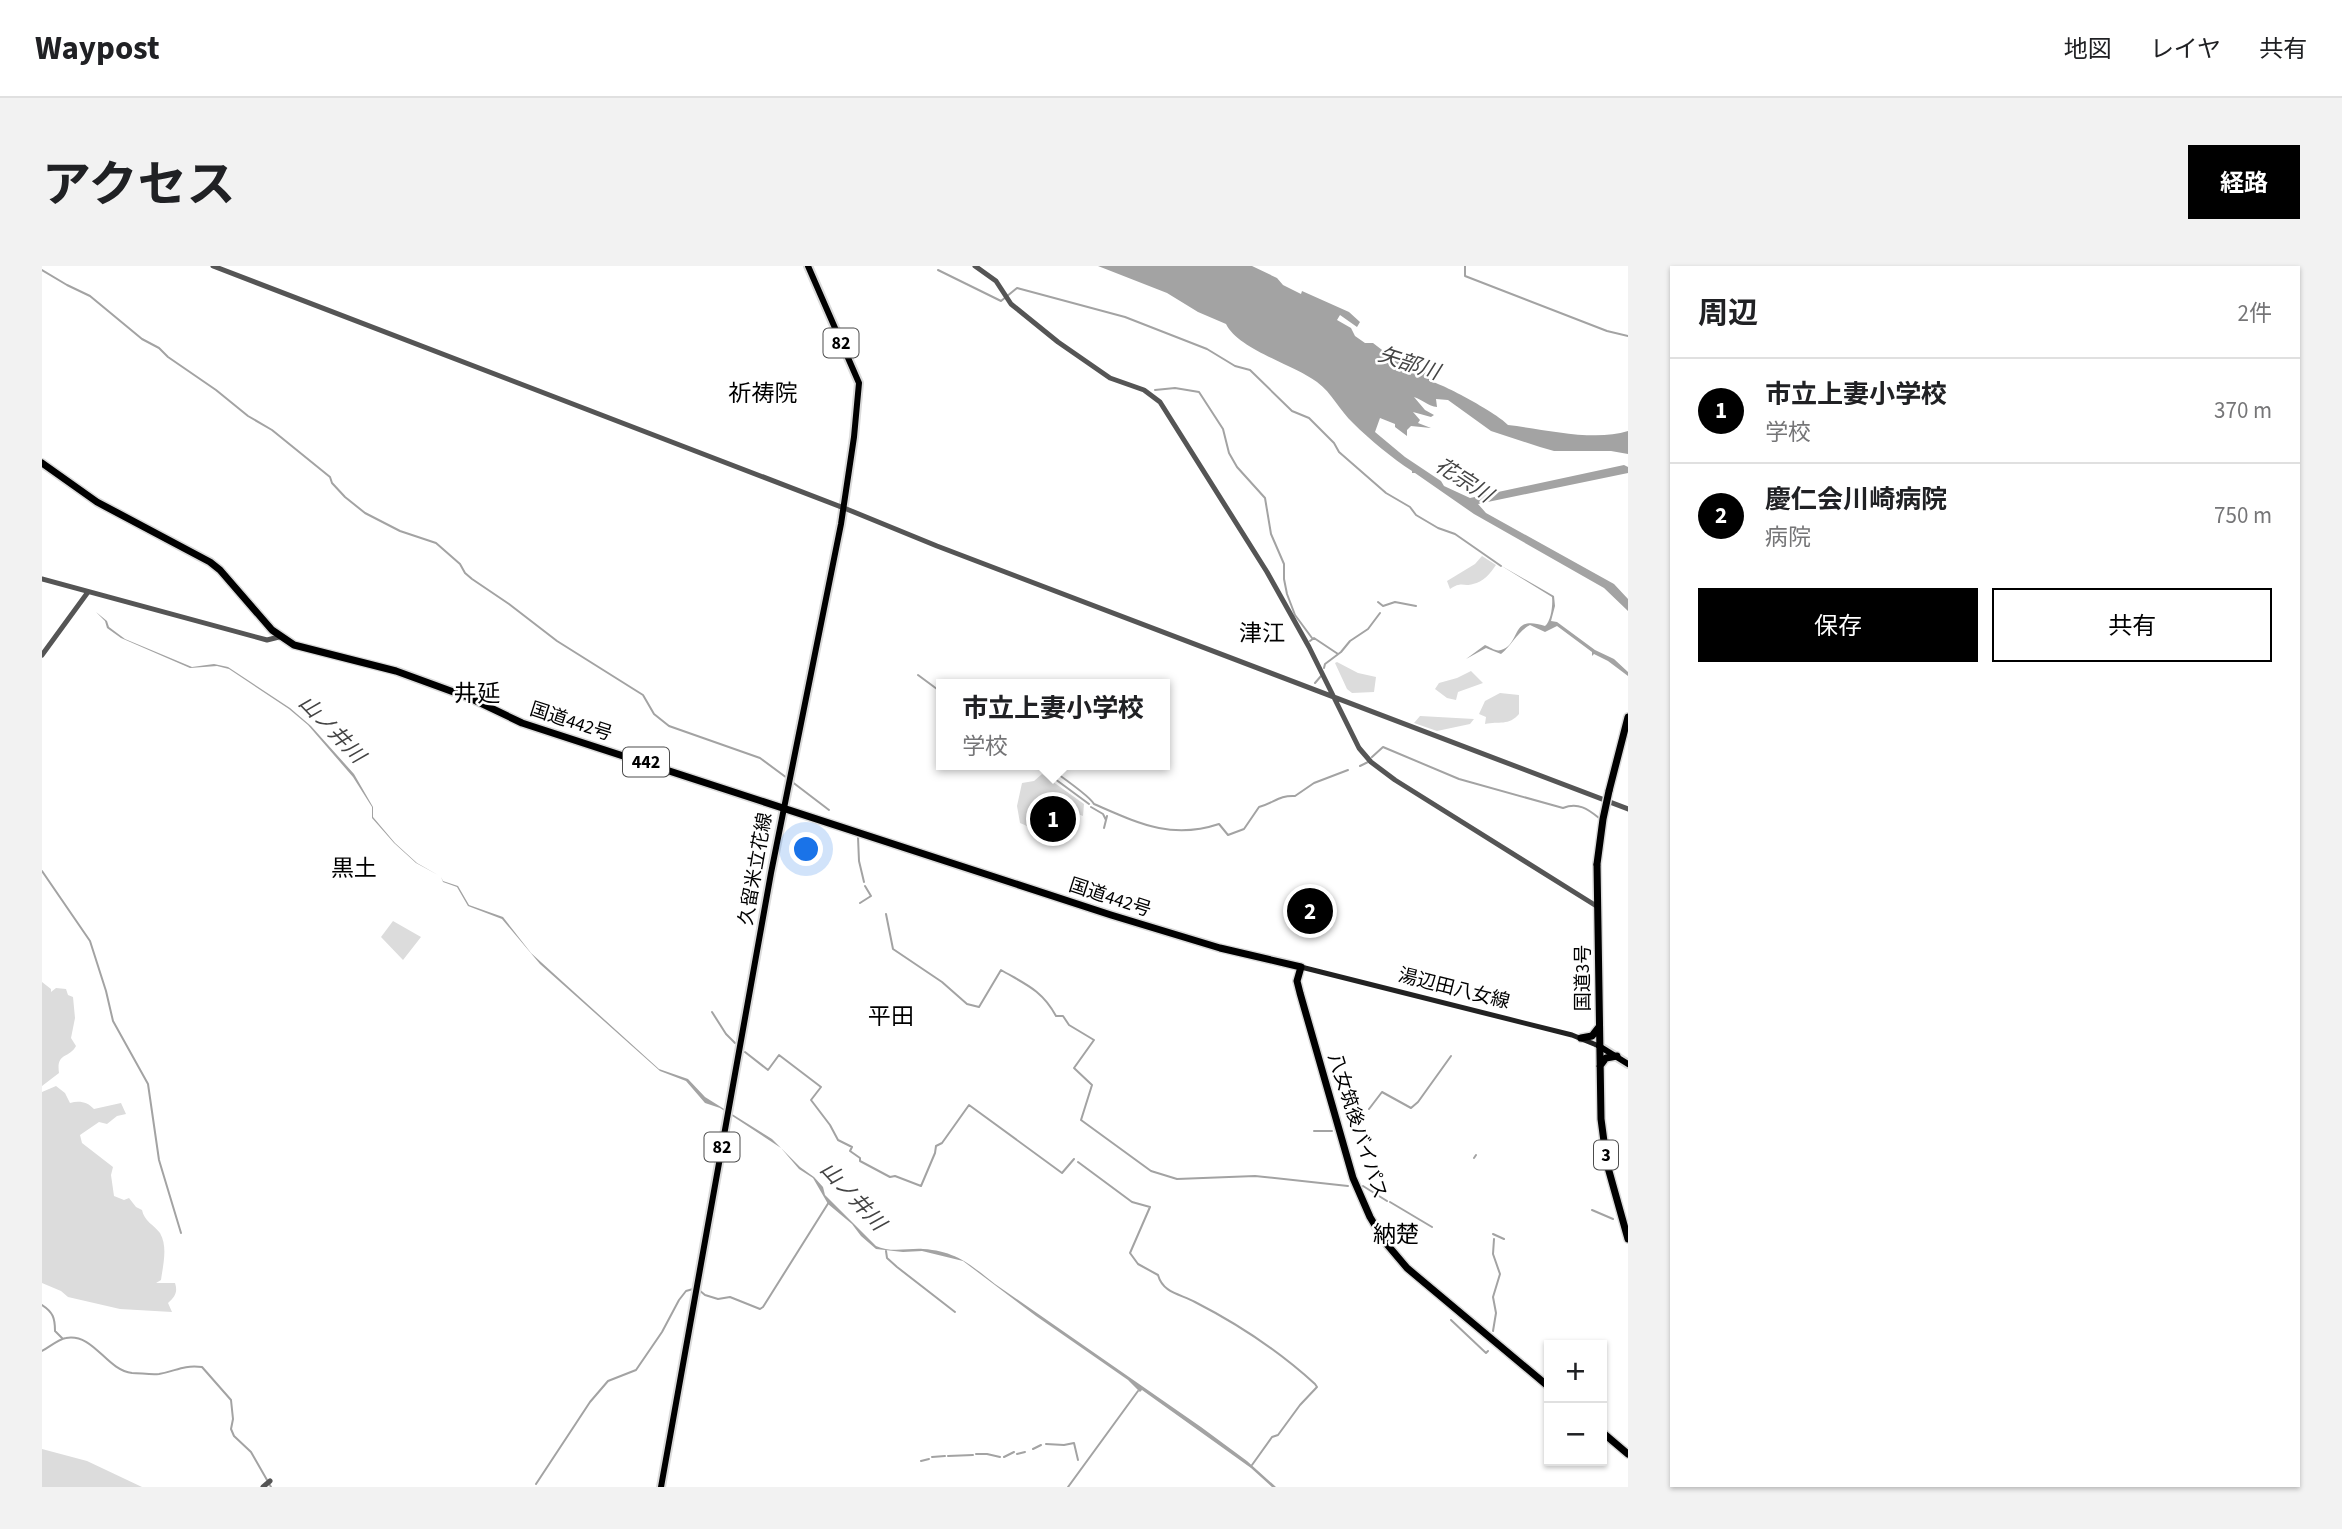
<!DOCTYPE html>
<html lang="ja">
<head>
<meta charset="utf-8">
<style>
  :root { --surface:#fff; --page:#f2f2f2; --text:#202124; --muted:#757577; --line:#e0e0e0; --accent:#000 }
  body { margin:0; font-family:"Source Sans 3","Noto Sans JP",sans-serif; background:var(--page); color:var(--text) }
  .controls { position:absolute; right:21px; bottom:21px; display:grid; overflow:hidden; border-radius:0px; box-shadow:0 2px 5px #0004 }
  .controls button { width:63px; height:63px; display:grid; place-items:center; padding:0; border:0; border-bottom:2px solid var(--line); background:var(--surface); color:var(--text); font:35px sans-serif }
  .you { position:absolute; left:765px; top:584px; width:24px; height:24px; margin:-18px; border:5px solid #fff; border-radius:50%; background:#1a73e8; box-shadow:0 0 0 10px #1a73e833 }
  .badge { display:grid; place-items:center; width:46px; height:46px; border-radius:50%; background:var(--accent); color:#fff; font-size:23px; font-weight:700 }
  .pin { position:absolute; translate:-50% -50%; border:4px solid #fff; box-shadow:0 2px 7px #0006 }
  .popup { position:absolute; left:894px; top:413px; width:234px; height:91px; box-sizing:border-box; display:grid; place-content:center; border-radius:0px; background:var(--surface); filter:drop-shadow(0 2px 5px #0005); font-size:23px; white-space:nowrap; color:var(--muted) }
  .popup b { font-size:26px; color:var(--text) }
  .popup::after { content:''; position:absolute; left:50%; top:100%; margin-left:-14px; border:14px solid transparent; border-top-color:var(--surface) }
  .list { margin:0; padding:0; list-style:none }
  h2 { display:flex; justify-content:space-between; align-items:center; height:91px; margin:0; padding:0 28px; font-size:30px }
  h2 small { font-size:23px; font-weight:400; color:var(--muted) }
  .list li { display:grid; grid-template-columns:46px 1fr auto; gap:21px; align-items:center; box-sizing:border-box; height:105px; padding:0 28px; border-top:2px solid var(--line) }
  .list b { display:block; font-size:26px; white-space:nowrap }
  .list p { margin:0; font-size:23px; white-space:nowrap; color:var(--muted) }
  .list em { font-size:23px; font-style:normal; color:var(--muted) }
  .actions { display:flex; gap:14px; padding:21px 28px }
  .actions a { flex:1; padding:16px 0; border:2px solid var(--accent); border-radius:0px; text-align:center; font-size:24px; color:var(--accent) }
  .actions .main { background:var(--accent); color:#fff }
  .map { position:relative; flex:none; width:1586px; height:1221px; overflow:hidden; border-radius:0px }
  header { display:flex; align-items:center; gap:42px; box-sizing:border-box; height:98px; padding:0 35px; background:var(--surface); border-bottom:2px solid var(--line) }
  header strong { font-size:33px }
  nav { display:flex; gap:38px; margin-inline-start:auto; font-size:24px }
  .intro { display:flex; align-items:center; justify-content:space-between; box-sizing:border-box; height:168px; padding:0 42px }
  h1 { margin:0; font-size:49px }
  .button { padding:18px 32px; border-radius:0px; background:var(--accent); color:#fff; font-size:24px; font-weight:700 }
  main { display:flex; gap:42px; padding:0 42px }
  aside { flex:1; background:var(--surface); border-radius:0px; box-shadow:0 2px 5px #0004 }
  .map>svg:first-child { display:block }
  .green { fill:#dcdcdc }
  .water { fill:#a3a3a3 }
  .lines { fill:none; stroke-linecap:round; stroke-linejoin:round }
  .stream { stroke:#a3a3a3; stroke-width:2 }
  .primary-casing { stroke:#dbdbdb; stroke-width:10 }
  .trunk-casing { stroke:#dbdbdb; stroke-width:10 }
  .tertiary { stroke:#555; stroke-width:5 }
  .secondary { stroke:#222; stroke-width:5 }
  .primary { stroke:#000; stroke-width:6 }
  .trunk { stroke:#000; stroke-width:7 }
  .trunk-bridge-casing { stroke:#dbdbdb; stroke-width:10; stroke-linecap:butt }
  .trunk-bridge { stroke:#000; stroke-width:7 }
  .labels { text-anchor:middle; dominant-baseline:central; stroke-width:5; stroke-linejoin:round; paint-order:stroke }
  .shield { fill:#fff; stroke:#4c4c4c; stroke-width:2 }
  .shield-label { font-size:18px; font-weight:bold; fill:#000 }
  .street-label { font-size:19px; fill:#000; stroke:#fff }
  .water-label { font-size:21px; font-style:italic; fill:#444; stroke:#fff }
  .quarter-label { font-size:23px; fill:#000; stroke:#fff }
</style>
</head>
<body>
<header>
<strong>Waypost</strong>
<nav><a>地図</a><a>レイヤ</a><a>共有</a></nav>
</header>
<div class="intro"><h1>アクセス</h1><a class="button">経路</a></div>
<main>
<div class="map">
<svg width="1586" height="1221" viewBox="0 0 1586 1221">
  <rect width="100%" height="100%" fill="#fff"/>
  <!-- green -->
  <path class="green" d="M1440,290l14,9c-6,9 -13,17 -23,19 -10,3 -11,-3 -23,5l-3,-8 28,-17z
    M1295,396l21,11 18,4 -2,15 -22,1 -5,-4 -12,-26z
    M1429,405l12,12 -25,9 -2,8 -9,-2 -12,-9 4,-6 18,-5z
    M1458,427l19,2v19c-10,12 -20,7 -34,10l1,-7 -7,-3 6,-13z
    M1378,450l54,3 -4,5 -33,7 -23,-8z
    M1000,508l42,30 -1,12 -11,-4 -12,28 -40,-17 -3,-17 5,-23 12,-2z
    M351,655l28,16 -18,23 -22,-23z
    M0,716l9,7v3l5,-4 10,1 2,6 5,2 2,21 -4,20 5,8c-7,13 -20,6 -17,27l-17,13z
    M14,820l9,7 5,10c9,-3 18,-1 24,6l27,-6 5,11 -9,2 -10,8 -8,-2 -19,13 2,8 31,24 -2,8 3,21 10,4 5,-2 7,9 6,3c2,11 12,15 18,23 8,14 3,32 1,47l-5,3h19c3,9 0,14 -7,20l4,9 -52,-3 -52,-12 -7,-6 -19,-8v-191z
    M0,1183l45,12 55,26h-100z"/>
  <!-- water -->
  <path class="water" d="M1056,0h154l25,12 6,7 18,9 1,-3 47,21 11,10 -3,5 -17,-12 -3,5 14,8 4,8 10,7h8l13,10 23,9 1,6 19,2v11c13,2 71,34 79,44 36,4 86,17 120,6v23l-17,-3h-57l-14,-4 -49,-16 -43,-31 -12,-1 1,8c-9,-1 -14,-7 -23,-10l11,13 9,5 -3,2 -18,-5 7,8 -2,3 13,5 -20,-2 -4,4v6l-12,-9v-3l-15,-6 -5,14 30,25 36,24 3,5 26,12 154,-33 4,2v6l-150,31 8,9 128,71 14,15v12l-24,-23 -130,-74 -59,-41h-3v-2c-20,-13 -42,-31 -59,-48 -13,-12 -21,-30 -36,-41 -23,-17 -79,-33 -91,-58l-28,-12 -31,-19z
    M1458,299l54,31 1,10 -4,15 6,1 38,28 19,9 14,13v4l-20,-15 -14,-7 -2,2v-4l-35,-26 -12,6 -15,-7c-12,6 -18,20 -29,29l-15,-6 -20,11 19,-14c5,2 11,7 16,5 21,-6 8,-36 44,-24 6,-5 8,-21 7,-29z
    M54,346l11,9 2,6 16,12 67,28 22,-3 14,3 62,41 21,18 43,48 19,33v10l22,26 22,20 21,12 -22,-12 -22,-20 -22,-25v-11l-19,-30 -45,-52 -19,-16 -60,-40 -12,-3 -27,2 -69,-30 -14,-10 -2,-7z
    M399,611l2,4 15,5 11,19 34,12 28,36 128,116 29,10 17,18 67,42 28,28 14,10 9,10 2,8 51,51c14,7 33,2 47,3 33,2 48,16 72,35l206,143 46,34 29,26h-4l-21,-19 -109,-78 -2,2 -12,-12 -92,-64 -73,-55 -41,-10 -19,1 -27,-3 -15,-13 -9,-12 -24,-20 -15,-26 -14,-9 -18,-21 -61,-40 -15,-5 -19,-22 -26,-10 -120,-107 -38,-45 -34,-13 -11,-19 -14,-5z"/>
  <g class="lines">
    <!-- stream -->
    <path class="stream" d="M1423,0v10l142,55 21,5
      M0,4l25,15 23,11 52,43 17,9 9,9 48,33 32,26 24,14 58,47 2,6 13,14 20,16 35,18 36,12 24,21 5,9 7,6 37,25 48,37 86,54 11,19 15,12 91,32 27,20
      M896,4l63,31 16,-13 108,29 82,32 28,17 15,4 42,41 17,7 25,25 5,9 47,41 24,14 6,8 22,13 17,6 46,32
      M1113,124l20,-2 24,4 24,37 6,24 8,14 28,31 6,36 13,30v15l3,15 8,21 17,23
      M1336,336l5,4 12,-4 21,4
      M1268,375l4,-3 24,16
      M1282,402l1,-4 16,-12 9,-11 18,-12 12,-16
      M876,409l23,17
      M1273,417l6,-7
      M1330,491l11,-10 76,32 104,29c15,-6 25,1 36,10
      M994,499l53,39
      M1003,499c10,7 45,31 49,39 44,19 77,36 125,20l9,11 16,-6 15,-22c15,-4 20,-12 36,-11l19,-13 34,-13
      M1318,500l8,-4
      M749,515l38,29
      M1049,541l12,7 3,6
      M1062,562l3,-12
      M816,571l1,24 5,21
      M0,605l48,70 16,50 7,30 35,63 11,76 22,73
      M818,637l11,-7 -6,-10
      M844,648l7,35 49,33 25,22 12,3 22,-37c24,14 41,20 55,46h7l6,9 25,15 -20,28 18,17 -11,35 70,51 26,8 78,-3 93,10
      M670,746l14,22 9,9
      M703,786l23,18 11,-15 42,32 -10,13 19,25 8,15 14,7 -2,4 10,7v3l30,16 5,-1 26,10 14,-33 1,-7 6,-3 27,-38 93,68 12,-14
      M1327,843l13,-17 29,16 7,-6 33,-46
      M1272,865h18
      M1432,892l2,-3
      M1036,896l54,40 18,5 -20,46 8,11 20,11c5,18 22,19 37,27 43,22 85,50 120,82l2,3 -17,18 -22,30 -6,2 -20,28
      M1321,920l24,15
      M1348,936l42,25
      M1550,944l21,9
      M1451,968l11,5
      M844,985l1,7 10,9 58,45
      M657,1024l6,5 13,4 12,-2 30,12 3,-2 66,-105
      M0,1039c11,7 13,13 13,26l7,7
      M1409,1054l35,33 2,-2
      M1451,1065l3,-18 -3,-16 7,-23 -7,-20 1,-15
      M0,1085c7,-4 17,-12 24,-13 28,-5 40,32 66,35 8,0 19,2 27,1 18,-3 22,-9 43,-7l29,33 2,19 -2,10 3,7 17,16 20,35
      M1004,1178l18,1 10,-2 4,17
      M991,1183l8,-4
      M934,1188h11l13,3
      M975,1188l8,-2
      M906,1190l25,-1
      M890,1191l13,-1
      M962,1191l10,-5
      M879,1195l8,-2
      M494,1218l54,-82 18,-21 28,-11 26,-38 17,-32 7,-9 7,-2
      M1026,1221l70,-96"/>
    <!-- primary casing -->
    <g class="primary-casing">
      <path id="primary" d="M1557,780l29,18
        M619,1221l110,-614 70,-349 13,-87 5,-54 -51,-117"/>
    </g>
    <!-- trunk casing -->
    <g class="trunk-casing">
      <path id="trunk" d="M0,197l55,39 113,60 10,8 52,60 22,15 102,26 74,27 52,25 589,192 109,33 81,19 -4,14 3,12 53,185 17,39 15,25 22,26 142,119
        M1567,525l19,-74
        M1555,598l4,255 6,45 21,75
        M1539,772l11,-2 7,-9
        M1558,800l6,-8 11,-2
        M1560,1166l26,22"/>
    </g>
    <!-- tertiary -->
    <path class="tertiary" d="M171,0l631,242 93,38 691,263
      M933,0l21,15 15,23 47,38 52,36 34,12 16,12 107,170 42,75 50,101 12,14 24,18 203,127
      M0,313l225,61 12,-3
      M0,389l46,-63
      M221,1221l7,-6"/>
    <!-- secondary -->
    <path class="secondary" d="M1259,701l271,68 27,11"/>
    <!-- primary -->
    <use href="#primary" class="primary"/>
    <!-- trunk -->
    <use href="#trunk" class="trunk"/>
    <!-- trunk-bridge casing -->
    <g class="trunk-bridge-casing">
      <path id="trunk-bridge" d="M1555,598l6,-45 6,-28"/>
    </g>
    <!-- trunk-bridge -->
    <use href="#trunk-bridge" class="trunk-bridge"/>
  </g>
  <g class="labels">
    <!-- shield labels -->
    <g class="shield">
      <rect x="781.5" y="62.5" width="35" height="29" rx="5"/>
      <rect x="581" y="481.5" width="46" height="29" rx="5"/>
      <rect x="662.5" y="866.5" width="35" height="29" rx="5"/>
      <rect x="1552" y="874.5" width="24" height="29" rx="5"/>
    </g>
    <g class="shield-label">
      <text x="799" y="77">82</text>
      <text x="604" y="496">442</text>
      <text x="680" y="881">82</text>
      <text x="1564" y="889">3</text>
    </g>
    <!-- street labels -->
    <g class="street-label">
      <text transform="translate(529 456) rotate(18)">国道442号</text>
      <text transform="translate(714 603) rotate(-80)">久留米立花線</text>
      <text transform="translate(1068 632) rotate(18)">国道442号</text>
      <text transform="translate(1541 712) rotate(-90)">国道3号</text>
      <text transform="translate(1412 723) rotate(14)">湯辺田八女線</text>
      <text transform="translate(1315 860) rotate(72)">八女筑後バイパス</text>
    </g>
    <!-- water labels -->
    <g class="water-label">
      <text transform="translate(1367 97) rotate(18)">矢部川</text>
      <text transform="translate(1422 214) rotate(33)">花宗川</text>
      <text transform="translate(290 463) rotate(46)">山ノ井川</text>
      <text transform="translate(811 930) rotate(47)">山ノ井川</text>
    </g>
    <!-- quarter labels -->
    <g class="quarter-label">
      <text x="721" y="127">祈祷院</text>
      <text x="1220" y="367">津江</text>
      <text x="435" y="427">井延</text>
      <text x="312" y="602">黒土</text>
      <text x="849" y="750">平田</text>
      <text x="1354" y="968">納楚</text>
    </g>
  </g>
</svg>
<div class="controls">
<button>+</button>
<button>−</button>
</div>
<div class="you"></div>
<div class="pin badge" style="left:1011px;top:553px">1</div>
<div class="popup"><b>市立上妻小学校</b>学校</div>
<div class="pin badge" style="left:1268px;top:645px">2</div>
</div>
<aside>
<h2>周辺<small>2件</small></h2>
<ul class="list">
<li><span class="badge">1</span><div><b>市立上妻小学校</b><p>学校</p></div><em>370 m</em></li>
<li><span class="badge">2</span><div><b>慶仁会川崎病院</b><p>病院</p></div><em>750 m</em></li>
</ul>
<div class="actions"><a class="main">保存</a><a>共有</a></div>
</aside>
</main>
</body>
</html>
